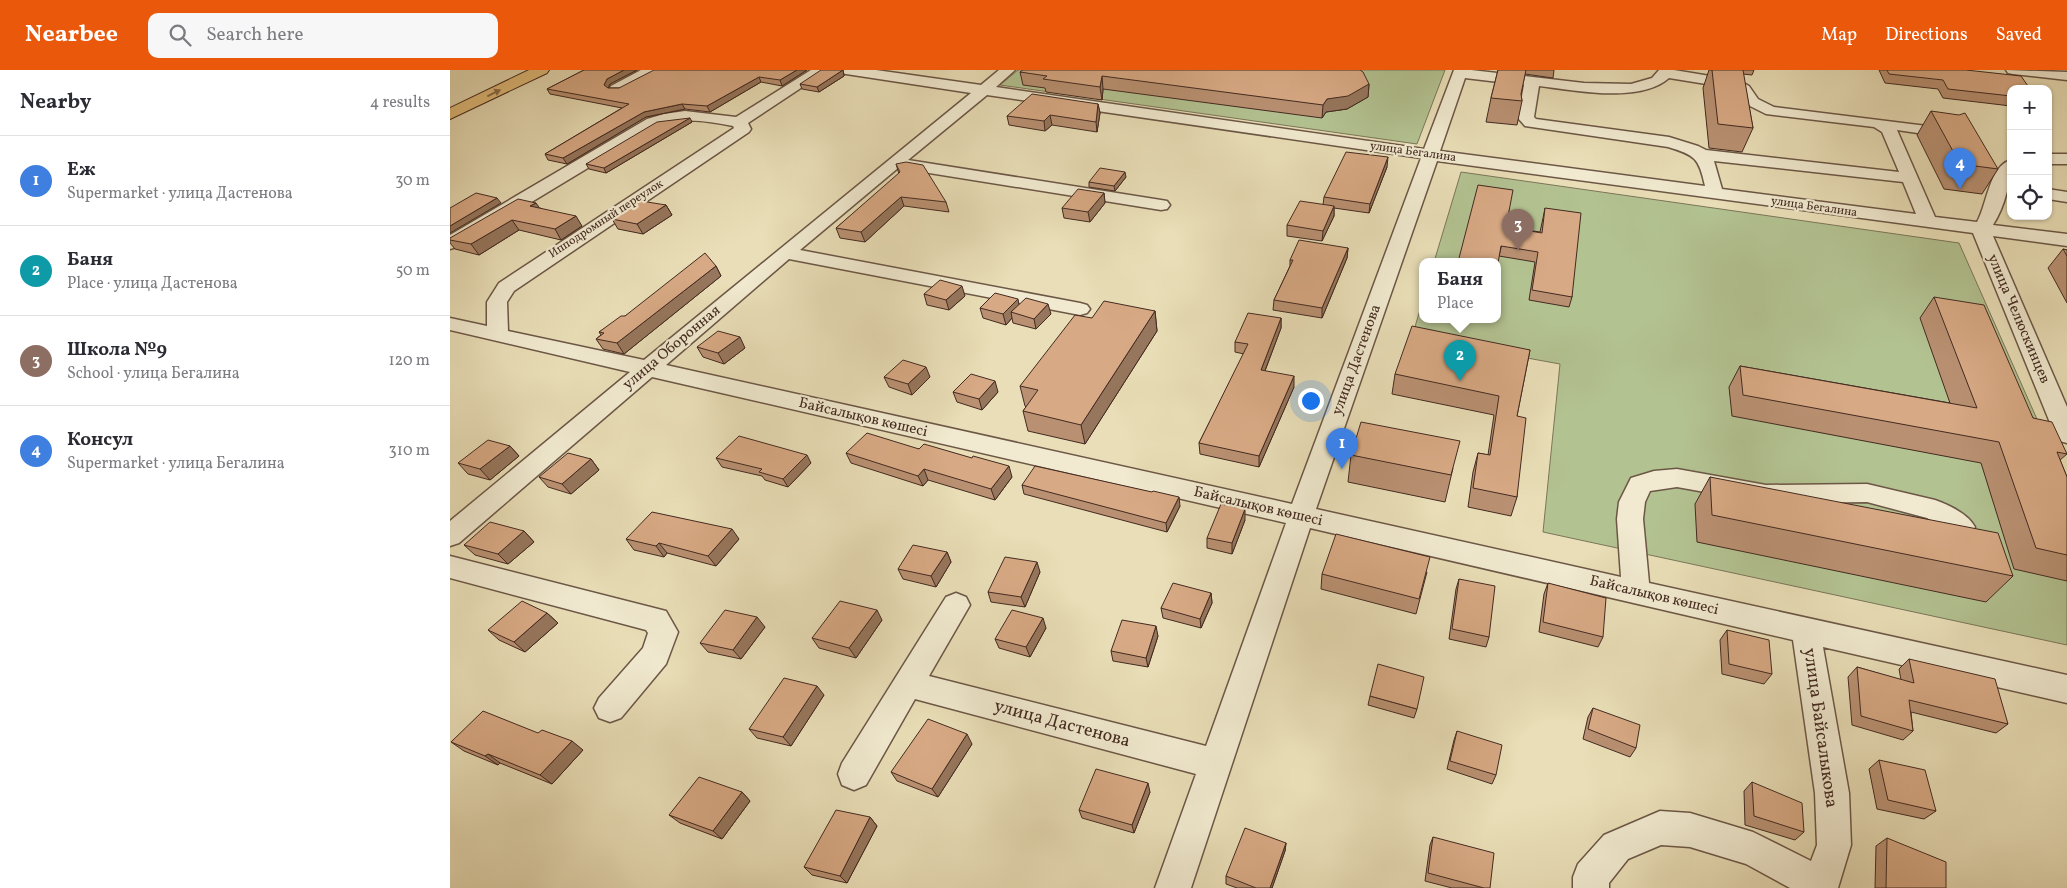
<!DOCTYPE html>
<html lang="en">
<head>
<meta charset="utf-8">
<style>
  :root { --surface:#fff; --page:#f7f7f7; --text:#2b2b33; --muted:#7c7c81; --line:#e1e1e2; --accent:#ea580c }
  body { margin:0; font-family:Vollkorn,serif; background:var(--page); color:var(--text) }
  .controls { position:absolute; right:15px; top:15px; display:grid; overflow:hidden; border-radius:10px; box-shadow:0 1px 4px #0004 }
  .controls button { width:45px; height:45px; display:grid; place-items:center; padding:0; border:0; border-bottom:1px solid var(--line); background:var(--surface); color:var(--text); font:25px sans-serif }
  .you { position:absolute; left:860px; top:330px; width:18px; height:18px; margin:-12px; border:4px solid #fff; border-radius:50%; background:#1a73e8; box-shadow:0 0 0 8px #1a73e833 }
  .badge { display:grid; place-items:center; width:32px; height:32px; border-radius:50%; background:var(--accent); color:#fff; font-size:16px; font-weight:700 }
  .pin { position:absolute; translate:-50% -41px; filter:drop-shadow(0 1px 2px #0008) }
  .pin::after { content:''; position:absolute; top:26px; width:18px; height:15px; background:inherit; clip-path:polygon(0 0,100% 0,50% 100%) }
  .popup { position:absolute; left:969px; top:188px; width:82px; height:65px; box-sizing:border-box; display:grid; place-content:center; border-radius:10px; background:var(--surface); filter:drop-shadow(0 1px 4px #0005); font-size:16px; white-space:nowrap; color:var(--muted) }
  .popup b { font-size:19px; color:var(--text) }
  .popup::after { content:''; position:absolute; left:50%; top:100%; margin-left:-10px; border:10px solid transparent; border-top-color:var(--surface) }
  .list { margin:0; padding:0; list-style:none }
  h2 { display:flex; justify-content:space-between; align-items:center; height:65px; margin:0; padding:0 20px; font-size:21px }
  h2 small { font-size:16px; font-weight:400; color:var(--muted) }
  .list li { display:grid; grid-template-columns:32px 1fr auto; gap:15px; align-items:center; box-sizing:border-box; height:90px; padding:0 20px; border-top:1px solid var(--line) }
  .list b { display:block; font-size:19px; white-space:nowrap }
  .list p { margin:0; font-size:16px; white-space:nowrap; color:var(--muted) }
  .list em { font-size:16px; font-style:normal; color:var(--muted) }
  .icon { flex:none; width:28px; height:28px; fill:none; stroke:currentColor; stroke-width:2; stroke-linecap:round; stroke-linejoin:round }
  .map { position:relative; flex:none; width:1617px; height:818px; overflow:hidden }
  header { display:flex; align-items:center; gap:30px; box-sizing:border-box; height:70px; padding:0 25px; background:var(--accent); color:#fff }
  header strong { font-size:24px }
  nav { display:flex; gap:28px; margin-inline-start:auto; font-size:18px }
  .search { width:350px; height:45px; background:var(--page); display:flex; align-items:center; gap:12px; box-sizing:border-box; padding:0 18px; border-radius:10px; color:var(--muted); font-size:19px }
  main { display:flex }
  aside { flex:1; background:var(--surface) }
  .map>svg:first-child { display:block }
  .green { fill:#b3c291; stroke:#7b7659 }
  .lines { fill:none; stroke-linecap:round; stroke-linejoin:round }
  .minor-casing { stroke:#6c5746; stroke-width:3 }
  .highway-casing { stroke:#432a21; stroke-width:2 }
  .minor { fill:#f1ead0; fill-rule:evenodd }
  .highway { fill:#e4bf7c; fill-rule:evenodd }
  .wall { fill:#b99172; stroke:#432a21 }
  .shaded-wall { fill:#96765c; stroke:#432a21 }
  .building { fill:#d7a984; stroke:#432a21 }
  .oneway { fill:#8b6d4a }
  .labels { text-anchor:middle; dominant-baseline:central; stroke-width:4.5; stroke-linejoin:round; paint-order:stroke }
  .far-street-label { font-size:12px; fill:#432a21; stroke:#f1ead0 }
  .street-label { font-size:15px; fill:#432a21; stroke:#f1ead0 }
  .near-street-label { font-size:18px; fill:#432a21; stroke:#f1ead0 }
</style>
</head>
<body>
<header>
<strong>Nearbee</strong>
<div class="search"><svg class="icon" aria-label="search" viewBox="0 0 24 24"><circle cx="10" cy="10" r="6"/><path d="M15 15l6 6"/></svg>Search here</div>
<nav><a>Map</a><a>Directions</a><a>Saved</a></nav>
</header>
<main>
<aside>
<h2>Nearby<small>4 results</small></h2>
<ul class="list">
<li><span class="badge" style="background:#3f7fe0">1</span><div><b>Еж</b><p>Supermarket · улица Дастенова</p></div><em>30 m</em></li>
<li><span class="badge" style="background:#0f9aa8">2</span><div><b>Баня</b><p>Place · улица Дастенова</p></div><em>50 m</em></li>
<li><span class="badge" style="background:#8d6e63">3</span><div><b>Школа №9</b><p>School · улица Бегалина</p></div><em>120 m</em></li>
<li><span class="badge" style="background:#3f7fe0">4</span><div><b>Консул</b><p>Supermarket · улица Бегалина</p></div><em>310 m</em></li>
</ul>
</aside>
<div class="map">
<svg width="1617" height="818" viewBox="0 0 1617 818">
  <rect width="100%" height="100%" fill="#e9deb7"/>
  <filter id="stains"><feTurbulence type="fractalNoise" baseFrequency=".004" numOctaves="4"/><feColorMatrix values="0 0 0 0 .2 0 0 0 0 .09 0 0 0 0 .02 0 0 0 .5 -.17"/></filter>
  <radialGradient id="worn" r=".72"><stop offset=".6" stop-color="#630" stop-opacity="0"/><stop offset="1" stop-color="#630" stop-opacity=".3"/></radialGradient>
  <!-- green -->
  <path class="green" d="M568,0h427l-28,74 -417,-59z
    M1011,102l498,71 108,244v158l-524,-113 17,-168 -148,-27 10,-34v17h76v-58h-64z"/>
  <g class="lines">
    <!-- minor casing -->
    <g class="minor-casing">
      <path id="minor" d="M191,0h18l-2,3 -36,19h-10l-2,-3 2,-3z
        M361,0h17l-80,53 3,6 -2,3 -235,159 -7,11 1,29 136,29 327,-267 -125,-19 -5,-1 -2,-3h37l105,15 18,-15h16l-19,17 428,62 30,-79h17l113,13 47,1 21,-6 7,-8h15l66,11 9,5 9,13 16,8 177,22 2,3 -2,3 -6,2 -48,-7 38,87 42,5c10,-17 12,-56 34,-62 0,21 -6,46 -18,65l74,9v12l-74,-10 74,171v36l-8,-2 -4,-6 -82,-202 -536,-72 -121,348 305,68 -4,-58 2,-17 12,-24 23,-7 23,-2 89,16 101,-1 68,16c14,5 33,14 40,27l-4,7 -9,3 -9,-3 -26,-16 -60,-16 -101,1 -89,-16 -27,4 -5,11 -2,17 6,64 418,92v28l-244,-56 26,146 2,52 -13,43h-48l-44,-24 -56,-17 -29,-2 -33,14 -19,24v5h-36v-11l5,-13 26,-29 56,-24 30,2 63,19 58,29 6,-16 -2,-52 -22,-153 -483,-112 -119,360h-36l41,-114 -281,-75 -49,86 -12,5 -12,-5 -4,-11 4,-11 104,-166 10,-4 10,4 4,8 -41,71 277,70 80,-223 -634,-146 -193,166 -9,3v-25l180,-149 -180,-42v-12l37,8v-24l12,-19 235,-155 -1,-2c-25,-5 -50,-9 -74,-1l-202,122 -7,2v-14l197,-116 17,-5 21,-3 51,6zM1015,8l59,7 -6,33 7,8 143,21c27,8 31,11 37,39l-265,-35zM1219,8l62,10 8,4 9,13 18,9 108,13 8,5 17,40 -193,-22 -8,-4 -29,-9 -133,-18 -2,-2 5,-31c35,4 101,18 130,-8zM537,25l434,63 -129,346 -626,-139 123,-106 291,56 7,-2 3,-4 -3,-4 -7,-2 -280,-53 98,-82 263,42 6,-1 3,-4 -3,-4 -6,-1 -253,-40zM1264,91l189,21 13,32 -194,-25z
        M1556,0l61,2v8l-54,-6 -5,-1z
        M1598,84h19v10h-19z
        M1598,119l19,3v10l-19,-3z
        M0,486l216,55 12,21 -12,32 -45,54 -11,4 -11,-4 -5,-10 5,-10 44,-50 5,-15 -2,-3 -196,-52z"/>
    </g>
    <!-- highway casing -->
    <g class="highway-casing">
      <path id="highway" d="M79,0h20l-2,3 -97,46v-11z"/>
    </g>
    <!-- minor -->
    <use href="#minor" class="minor"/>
    <!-- highway -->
    <use href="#highway" class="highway"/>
  </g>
  <!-- wall -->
  <path class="wall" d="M134,0h53l-27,14 -2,4h11l188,-18 -25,16 -21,-4 -51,30 -25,-3 -39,8 -79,47 -19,-4 -3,-6 77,-46 -72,-14 -3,-5z
    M393,0l1,6 -25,16 -17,-3 -2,-5z
    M1048,0h56l-1,8 -28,-4 -4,20 1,7 -5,24 -31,-3 5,-24z
    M1259,0h45l-2,5 -9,-1 10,54 -11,24 -33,-4 -6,-60z
    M1429,0h87l45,19v17l-68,-8 -5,-9 -53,-6z
    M570,2l349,12 -1,13 -21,12 -21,3 -4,6 -219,-29 -1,11 -56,-8 -1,-4 -22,-3z
    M648,34l2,9 -3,19 -45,-7 -7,6 -36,-6 -2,-9z
    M1481,41l67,58 -16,25 -38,-5 -27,-54z
    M242,52l-86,51 -17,-4 -3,-5z
    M446,94l50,38 3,10 -45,-6 -39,36 -25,-4 -4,-10 63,-54z
    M937,97l-18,46 -35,-5v8l-12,25 -35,-5v-11l36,-20 1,-8z
    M676,107l-11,14 -26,-4v-5z
    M654,123l1,10 -15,19 -26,-4 -2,-10z
    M216,135l6,10 -29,19 -25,-5 -6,-10z
    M90,138l42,18 -21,14 -42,-10 -40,25 -24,-6 -5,-6v-5z
    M1095,138l27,89 -3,10 -40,-7 6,-38 -36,-6 7,-29 34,5 3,-14z
    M898,178l-1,10 -25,60 -49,-8 1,-10 16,-34v-6z
    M1613,179l4,1v53l-19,-35z
    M266,196l5,10 -97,78 -21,-5 -7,-10 5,-4 -2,-3 26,-16z
    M474,224l41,2 -16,14 -22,-5z
    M1484,227l99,121 34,36 -7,6 7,17v104l-53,-12 -33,-106 -249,-47 -3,-29 11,-21 210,37 -30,-85z
    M569,234l32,10 -15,15 -23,-6 -1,-5 -6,7 -23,-7 -3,-10z
    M705,241l2,20 -72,113 -57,-13 -5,-20 3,-4 -1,-1 -5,-20 72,-68z
    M831,248v10l-16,43 29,16 -35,80 -59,-13 -1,-11 45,-89 -9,-2v-10z
    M247,277l48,1 -21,16 -21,-7z
    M1080,280l-13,66v81l-6,19 -43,-9 5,-35 5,-19 10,2 6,-40 -102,-21 3,-20z
    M434,307h46l-18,18 -23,-8z
    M503,322h45l-16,18 -25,-8z
    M60,376l9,10 -29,24 -22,-6 -10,-11z
    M469,379l93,28 -17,23 -67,-20 -5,6 -72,-23 -5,-10z
    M901,385l102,13 -8,34 -97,-20z
    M266,388l95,5 -23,24 -23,-7 -3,-4 -40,-9z
    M141,389l8,11 -28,24 -23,-7 -9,-10z
    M1260,407l303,99 -27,26 -289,-60 -2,-38z
    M572,415l158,21 -13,26 -143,-38z
    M795,450l-13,34 -25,-6v-10z
    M74,461l10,11 -26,22 -33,-9 -11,-10z
    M176,469h113l-23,27 -49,-13 -3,4 -30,-7z
    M497,482l4,10 -15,25 -33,-8 -5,-10z
    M590,502l-15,35 -34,-5 -3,-10z
    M977,502l-11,42 -95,-25 1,-15z
    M1009,509l30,58 -3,10 -37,-8 7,-50z
    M1098,513l55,54 -5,10 -59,-15 5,-38z
    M761,523l1,10 -11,25 -38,-10 -2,-10z
    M97,543l11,10 -33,29 -26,-12 -11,-10z
    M432,550l-26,38 -37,-10 -7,-10z
    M315,557l-24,32 -33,-7 -8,-9z
    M596,558l-16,29 -31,-9 -4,-9z
    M1277,560l45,44 -8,10 -42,-10 -2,-34z
    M708,566l-10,31 -35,-6 -2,-10z
    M1459,589l99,65 -12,9 -85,-21 2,19 -10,9 -51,-15 -4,-48 9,-10 44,13 -2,-11z
    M374,625l-33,51 -34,-8 -8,-9z
    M920,626l47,13 -3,9 -46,-13z
    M1143,638l43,40 -6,9 -47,-18 5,-22z
    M1007,661l39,44 -4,9 -45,-15 7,-29z
    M1,672l132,8 -31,34 -52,-21 -2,2 -34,-14z
    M522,674l-34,53 -41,-16 -6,-9z
    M1429,690l57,51 -12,8 -47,-10 -8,-40z
    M1302,712l52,50 -9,8 -50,-15 -1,-34z
    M292,722l8,9 -28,38 -42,-16 -11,-8z
    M700,722l-16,41 -52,-15 -3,-8z
    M420,747l7,9 -30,57 -35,-8 -8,-8z
    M983,767l57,51h-38l-27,-7 5,-36z
    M1437,768l59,50h-71l1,-42z
    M836,773l-1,8 -13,37h-35l-11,-4v-8z"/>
  <!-- shaded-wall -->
  <path class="shaded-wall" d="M174,0h13l-27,14 -3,6 -3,-5 3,-6z
    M347,0h10l-25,16 -2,-6z
    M393,0l1,6 -25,16 -2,-5z
    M652,6l1,13 -1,11 -2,-13z
    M309,7l2,5 -51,30 -3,-6z
    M919,14l-1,13 -21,12 -21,3 -4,6 1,-13 4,-6z
    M232,34l3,5 -39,8 -79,47 -4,-6 81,-46z
    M648,34l2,9 -3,19 -1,-10z
    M600,45l2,10 -7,6 -1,-10z
    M240,48l2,4 -86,51 -2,-5z
    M938,87l-1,10 -18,46 1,-9z
    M675,102l1,5 -11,14 -1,-5z
    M654,123l1,10 -15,19 -2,-10z
    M451,127l3,9 -39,36 -4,-10z
    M47,128l4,5 -51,30v-7z
    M86,133l7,10 -13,-7z
    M216,135l6,10 -29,19 -6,-10z
    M884,136v10l-12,25 1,-10z
    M126,146l6,10 -21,14 -6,-11z
    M62,150l7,10 -40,25 -8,-11z
    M898,178l-1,10 -25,60v-10z
    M266,196l5,10 -97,78 -7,-11z
    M512,216l3,10 -16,14 -3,-10z
    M568,229l2,11 -9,2 1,6 -6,7 -3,-11z
    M598,234l3,10 -15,15 -2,-10z
    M705,241l2,20 -72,113 -4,-19z
    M831,248v10l-20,53v-11z
    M290,267l5,11 -21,16 -6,-11z
    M476,297l4,10 -18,18 -4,-11z
    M844,306v11l-35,80v-11z
    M545,311l3,11 -16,18 -3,-11z
    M60,376l9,10 -29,24 -10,-11z
    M357,385l4,8 -23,24 -5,-8z
    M141,389l8,11 -28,24 -9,-10z
    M559,396l3,11 -17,23 -4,-11z
    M474,399l4,11 -5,6 -5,-10z
    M729,427l1,9 -13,26 -1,-9z
    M795,439v11l-13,34v-11z
    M282,459l7,10 -23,27 -8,-10z
    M74,461l10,11 -26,22 -10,-10z
    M209,473l8,10 -3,4 -8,-11z
    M497,482l4,10 -15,25 -5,-11z
    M587,492l3,10 -15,35 -4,-10z
    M761,523l1,10 -11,25 -1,-9z
    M427,540l5,10 -26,38 -7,-10z
    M97,543l11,10 -33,29 -11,-10z
    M307,547l8,10 -24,32 -8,-9z
    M593,548l3,10 -16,29 -4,-10z
    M706,556l2,10 -10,31 -2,-9z
    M367,616l7,9 -33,51 -8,-9z
    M517,664l5,10 -34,53 -6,-8z
    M122,671l11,9 -31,34 -12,-9z
    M38,684l12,9 -2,2 -13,-9z
    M698,713l2,9 -16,41 -2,-8z
    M292,722l8,9 -28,38 -9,-8z
    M420,747l7,9 -30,57 -7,-7z
    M836,773l-1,8 -13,37h-2z"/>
  <!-- building -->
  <path class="building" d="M134,0h40l-17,9 -3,6 4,3h11l35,-18h143l-17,10 -21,-3 -52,29 -25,-2 -38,8 -81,46 -18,-4 84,-50 -82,-15z
    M371,0h22l-26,17 -17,-3z
    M573,0h337l3,2 6,12 -21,12 -21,3 -4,6 -221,-29 -2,11 -57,-8 4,-3 -27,-4z
    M1048,0h28l-5,24 1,7 -31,-3z
    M1262,0h31l10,58 -35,-4z
    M1437,0h79l55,6 9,13h-19v7l-63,-7 -5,-9 -54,-6z
    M582,24l66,10 -2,18 -46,-7 -6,6 -37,-5z
    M1481,41l28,4 6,-2 33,56 -38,-5z
    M240,48l-86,50 -18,-4 71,-42z
    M896,82l42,5 -18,47 -46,-7z
    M456,92l17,3 23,37 -45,-5 -40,35 -25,-4 64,-56 -4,-8z
    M650,98l25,4 -11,14 -25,-4z
    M1028,115l35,5 -7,37 36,6 3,-25 36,5 -9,84 -40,-7 6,-38 -37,-6 -3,17 -40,-1z
    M628,119l26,4 -16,19 -26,-4z
    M26,123l21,5 -47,28v-18z
    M68,129l18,4 -6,3 46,10 -21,13 -43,-9 -41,24 -21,-4v-2z
    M191,131l25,4 -29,19 -25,-5z
    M850,131l34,5 -11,25 -36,-6z
    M849,170l49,8 -26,60 -48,-8 19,-40h-3z
    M1613,179l4,1v6z
    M255,183l11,13 -99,77 -21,-4 8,-6 -5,-1 22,-16h4z
    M490,210l22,6 -16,14 -22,-6z
    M545,223l23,6 -15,15 -23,-6z
    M1484,227l50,8 49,113 19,4 15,32 -10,-2 10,25v78l-31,-7 -37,-106 -256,-47 -3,-29 237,42z
    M576,228l22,6 -14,15 -23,-7z
    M654,231l51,10 -74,114 -58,-14 15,-21 -18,-4 55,-71 17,3z
    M798,243l33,5 -20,52 33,6 -35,80 -60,-13 49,-99 -13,-2z
    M962,256l118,24 -13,66 9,2 -9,79 -44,-9 5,-35 12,2 9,-59 -104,-22z
    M268,261l22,6 -22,16 -21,-6z
    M453,290l23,7 -18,17 -24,-7z
    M521,304l24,7 -16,18 -26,-7z
    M911,352l99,19 -9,34 -100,-20z
    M417,363l52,16 5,-5 48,14 1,-2 36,10 -18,23 -67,-20 -6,7 -72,-23z
    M289,366l68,19 -24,24 -24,-7 3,-3 -46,-11z
    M38,370l22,6 -30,23 -22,-6z
    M118,383l23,6 -29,25 -23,-7z
    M585,396l117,26 1,-1 26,6 -13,26 -144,-38z
    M1260,407l288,56 15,43 -301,-61z
    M771,434l24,5 -13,34 -25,-5z
    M202,442l80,17 -24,27 -49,-13 -3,3 -30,-7z
    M40,452l34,9 -26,23 -34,-9z
    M886,464l94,23 -11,42 -97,-25z
    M463,475l34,7 -16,24 -33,-7z
    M555,487l32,5 -16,35 -33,-5z
    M1009,509l36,7 -6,51 -37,-8z
    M723,513l38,10 -11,26 -39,-11z
    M1098,513l58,15 -3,39 -60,-15z
    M72,531l25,12 -33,29 -26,-12z
    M390,531l37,9 -28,38 -37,-10z
    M275,540l32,7 -24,33 -33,-7z
    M562,540l31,8 -17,29 -31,-8z
    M672,550l34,6 -10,32 -35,-7z
    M1277,560l42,10 3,34 -43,-10z
    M1459,589l86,20 13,45 -99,-24 4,31 -52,-15 -4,-49 57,16z
    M928,594l46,13 -7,32 -47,-13z
    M334,608l33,8 -34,51 -34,-8z
    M1143,638l47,17 -4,23 -48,-19z
    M33,641l55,22 4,-3 30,11 -32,34 -52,-21 -3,2 -34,-14z
    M478,649l39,15 -35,55 -41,-17z
    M1007,661l45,14 -6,30 -46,-14z
    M1429,690l46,10 11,41 -48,-11z
    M646,699l52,14 -16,42 -53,-15z
    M249,707l43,15 -29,39 -44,-16z
    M1302,712l50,21 2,29 -50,-16z
    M386,740l34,7 -30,59 -36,-9z
    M795,758l41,15 -16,45h-14l-30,-12z
    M983,767l61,16 -4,35h-6l-56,-15z
    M1437,768l59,24v26h-60z"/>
  <!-- one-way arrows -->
  <defs><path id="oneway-solid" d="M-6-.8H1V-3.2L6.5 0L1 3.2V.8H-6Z" transform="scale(1.25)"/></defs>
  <use class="oneway" href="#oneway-solid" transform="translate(44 23) rotate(-26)"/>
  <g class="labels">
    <!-- far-street labels -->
    <g class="far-street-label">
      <text transform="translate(963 82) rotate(8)">улица Бегалина</text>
      <text transform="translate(1364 137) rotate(8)">улица Бегалина</text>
      <text transform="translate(156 149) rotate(-33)">Ипподромный переулок</text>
    </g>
    <!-- street labels -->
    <g class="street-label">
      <text transform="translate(1568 249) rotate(67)">улица Челюскинцев</text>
      <text transform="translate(222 278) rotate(-40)">улица Оборонная</text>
      <text transform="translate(907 290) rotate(-70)">улица Дастенова</text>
      <text transform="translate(413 348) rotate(13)">Байсалықов көшесі</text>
      <text transform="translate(808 437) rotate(13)">Байсалықов көшесі</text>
      <text transform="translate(1204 526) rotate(13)">Байсалықов көшесі</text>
    </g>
    <!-- near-street labels -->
    <g class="near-street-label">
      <text transform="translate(612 654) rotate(15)">улица Дастенова</text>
      <text transform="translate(1370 658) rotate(82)">улица Байсалыкова</text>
    </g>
  </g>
  <rect width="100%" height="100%" filter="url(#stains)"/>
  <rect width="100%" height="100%" fill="url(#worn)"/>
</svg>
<div class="controls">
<button>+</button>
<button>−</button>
<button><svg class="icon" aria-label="locate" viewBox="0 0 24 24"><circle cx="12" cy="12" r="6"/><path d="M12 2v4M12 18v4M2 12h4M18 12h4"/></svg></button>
</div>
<div class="you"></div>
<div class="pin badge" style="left:892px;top:399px;background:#3f7fe0">1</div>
<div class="pin badge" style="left:1010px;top:311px;background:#0f9aa8">2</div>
<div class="popup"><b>Баня</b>Place</div>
<div class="pin badge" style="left:1068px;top:180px;background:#8d6e63">3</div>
<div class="pin badge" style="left:1510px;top:119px;background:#3f7fe0">4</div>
</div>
</main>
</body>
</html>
